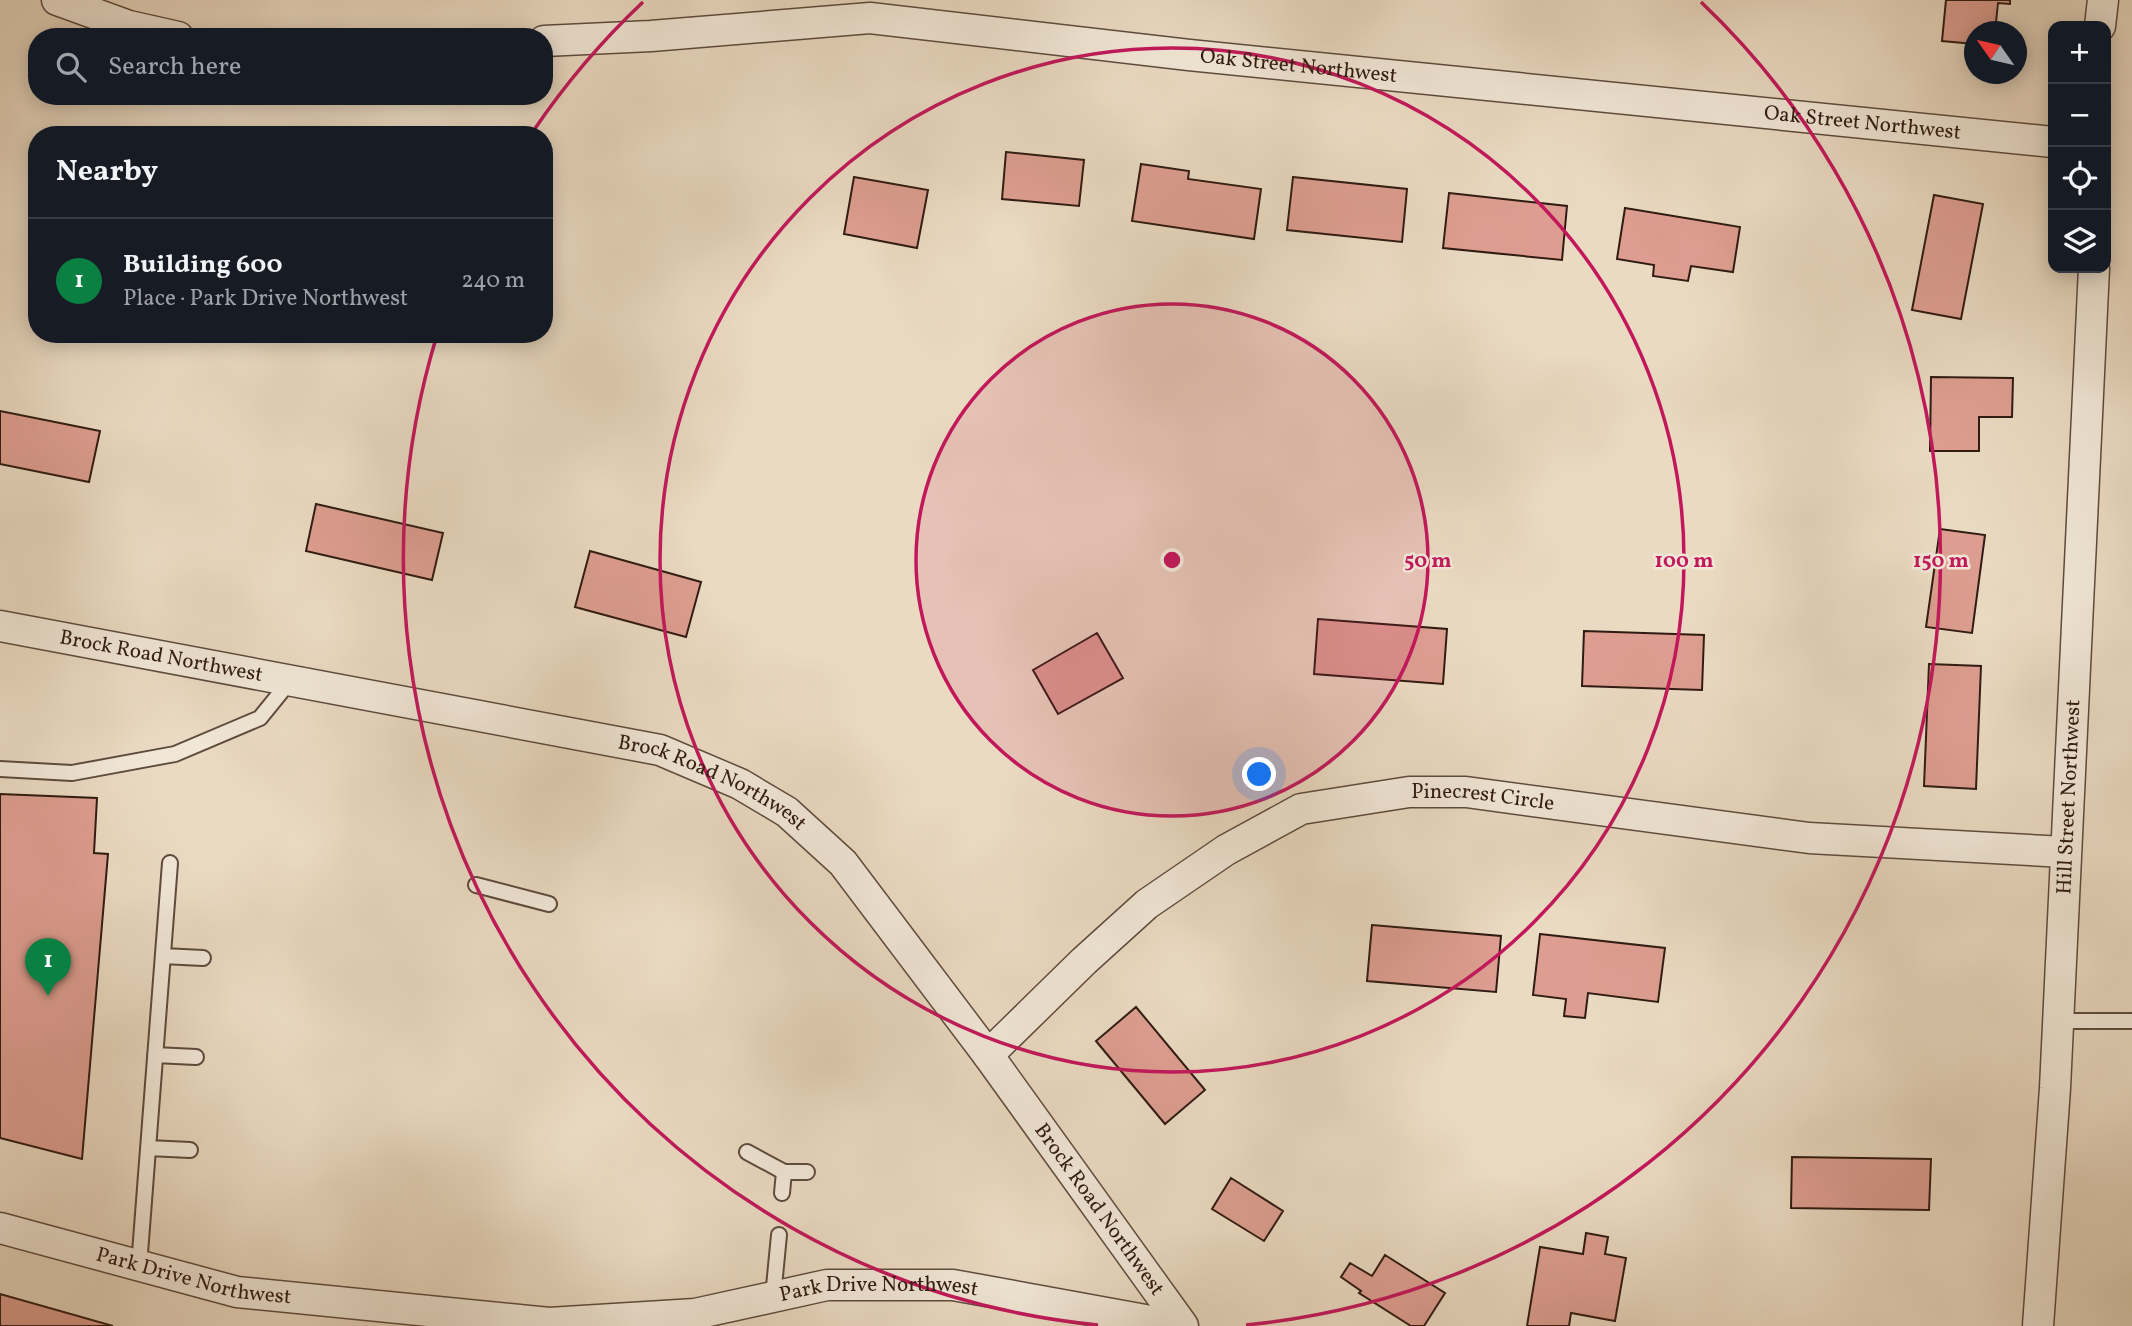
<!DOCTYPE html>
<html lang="en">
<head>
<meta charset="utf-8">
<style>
  :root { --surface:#171b24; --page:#20242c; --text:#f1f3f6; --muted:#9ea1a6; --line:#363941; --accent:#0b8043 }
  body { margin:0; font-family:Vollkorn,serif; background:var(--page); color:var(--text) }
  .controls { position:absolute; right:21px; top:21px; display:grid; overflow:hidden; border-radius:14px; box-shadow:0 4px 18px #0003 }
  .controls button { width:63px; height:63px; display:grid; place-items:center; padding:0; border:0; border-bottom:2px solid var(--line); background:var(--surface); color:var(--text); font:35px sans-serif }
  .compass { position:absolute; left:1964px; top:21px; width:63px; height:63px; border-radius:50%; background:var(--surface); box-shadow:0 4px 18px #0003; rotate:304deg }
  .you { position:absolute; left:1260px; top:775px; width:24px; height:24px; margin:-18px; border:5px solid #fff; border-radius:50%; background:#1a73e8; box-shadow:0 0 0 10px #1a73e833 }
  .badge { display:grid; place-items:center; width:46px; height:46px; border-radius:50%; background:var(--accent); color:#fff; font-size:23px; font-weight:700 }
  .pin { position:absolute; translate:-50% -58px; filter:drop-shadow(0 2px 4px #0008) }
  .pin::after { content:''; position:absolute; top:37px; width:24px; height:21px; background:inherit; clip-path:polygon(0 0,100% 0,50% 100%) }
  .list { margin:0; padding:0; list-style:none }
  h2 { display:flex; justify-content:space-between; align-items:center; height:91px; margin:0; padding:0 28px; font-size:30px }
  h2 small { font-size:23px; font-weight:400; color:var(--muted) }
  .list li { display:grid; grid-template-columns:46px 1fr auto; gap:21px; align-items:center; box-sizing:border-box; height:126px; padding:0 28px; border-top:2px solid var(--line) }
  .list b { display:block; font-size:26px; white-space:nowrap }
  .list p { margin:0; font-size:23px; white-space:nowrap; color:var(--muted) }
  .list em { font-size:23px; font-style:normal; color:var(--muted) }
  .icon { flex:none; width:38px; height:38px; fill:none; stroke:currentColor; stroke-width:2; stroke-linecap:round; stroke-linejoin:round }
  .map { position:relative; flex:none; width:2132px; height:1326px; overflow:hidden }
  .search { position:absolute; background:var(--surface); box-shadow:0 4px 18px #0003; left:28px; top:28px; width:525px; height:77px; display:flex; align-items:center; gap:18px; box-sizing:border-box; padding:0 24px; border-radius:28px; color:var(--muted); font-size:26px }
  .panel { position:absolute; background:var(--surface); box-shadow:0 4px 18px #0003; left:28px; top:126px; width:525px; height:217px; border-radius:28px }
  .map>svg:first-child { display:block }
  .building { fill:#dd9e91; stroke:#301b12; stroke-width:2 }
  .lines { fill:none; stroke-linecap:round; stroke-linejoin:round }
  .lane-casing { stroke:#5e4b3e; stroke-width:18 }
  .street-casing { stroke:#5e4b3e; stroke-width:33 }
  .lane { stroke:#f1e7d7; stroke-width:14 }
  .street { stroke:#f1e7d7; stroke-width:30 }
  .ring { fill:none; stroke:#c2185b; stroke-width:3.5 }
  .labels { text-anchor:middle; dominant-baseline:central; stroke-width:5; stroke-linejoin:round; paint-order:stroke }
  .street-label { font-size:21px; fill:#301b12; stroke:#f1e7d7 }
  .centre { fill:#c2185b; stroke:#f1e7d7; stroke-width:3.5 }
  .ring-label { font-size:21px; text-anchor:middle; font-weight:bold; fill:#c2185b; stroke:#f1e7d7; stroke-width:5; stroke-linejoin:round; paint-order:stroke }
</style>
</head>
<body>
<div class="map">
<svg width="2132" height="1326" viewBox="0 0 2132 1326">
  <rect width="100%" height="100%" fill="#eadac2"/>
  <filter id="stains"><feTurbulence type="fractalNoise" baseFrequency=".00286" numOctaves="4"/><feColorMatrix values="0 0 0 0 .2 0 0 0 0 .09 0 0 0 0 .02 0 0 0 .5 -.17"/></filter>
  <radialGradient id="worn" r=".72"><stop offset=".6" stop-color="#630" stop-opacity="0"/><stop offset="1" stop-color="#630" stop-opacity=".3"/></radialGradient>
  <!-- building -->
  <path class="building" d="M1946,0h64v4l-12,-1 -3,29h-21v12l-32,-3z
    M1006,152l78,8 -5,46 -77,-7z
    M1141,164l48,7 -1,8 73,10 -7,50 -122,-18z
    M854,177l74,13 -11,58 -73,-14z
    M1293,177l114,12 -5,53 -115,-12z
    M1449,193l118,13 -5,54 -119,-12z
    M1934,195l49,9 -22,115 -49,-9z
    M1625,208l115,19 -7,45 -42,-6 -3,15 -35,-5 1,-11 -37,-6z
    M1931,377l82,1 -1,39h-33v34h-49z
    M0,411l100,20 -11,51 -89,-18z
    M316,504l127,29 -11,47 -126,-29z
    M1940,529l45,6 -13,98 -46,-6z
    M590,551l111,31 -15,55 -111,-30z
    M1318,619l129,10 -4,55 -129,-10z
    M1584,631l120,4 -2,55 -120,-4z
    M1097,633l26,45 -65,36 -25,-44z
    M1929,664l52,2 -5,123 -52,-3z
    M0,794l97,4 -3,55 14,1 -26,305 -82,-21z
    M1372,925l129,11 -5,56 -129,-11z
    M1540,934l125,14 -7,54 -70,-9 -3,25 -21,-2 2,-17 -33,-4z
    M1136,1007l69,83 -40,34 -69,-83z
    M1792,1157l139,2 -2,51 -138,-2z
    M1231,1178l52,33 -19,30 -52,-32z
    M1586,1233l22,4 -3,17 21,4 -11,63 -44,-8 -2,13h-42l13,-79 43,7z
    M1385,1255l60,38 -21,33h-13l-52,-33 2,-2 -20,-14 9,-14 22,13z
    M0,1294l113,32h-113z"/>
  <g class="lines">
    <!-- lane casing -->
    <g class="lane-casing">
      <path id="lane" d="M0,769l72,4 103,-19 85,-36 30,-37
        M476,885l73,19
        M163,956l40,2
        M2058,1021h74
        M155,1055l41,2
        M148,1148l42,2
        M747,1152l37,20h23
        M782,1193l2,-21
        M139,1266l31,-403
        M773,1297l6,-62"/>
    </g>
    <!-- street casing -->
    <g class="street-casing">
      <g id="street">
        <path d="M57,0l72,26 49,11"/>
        <path d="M2100,26l3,-26"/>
        <path id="s1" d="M544,41l107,-5 219,-18 319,37 864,87"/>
        <path id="s2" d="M0,626l660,124 80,34 47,28 56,51 145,192 195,271"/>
        <path id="s3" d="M988,1055l96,-94 63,-57 79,-54 75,-41 108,-17h57l343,46 256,14"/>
        <path id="s4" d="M0,1228l237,64 312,31 146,-9 132,-29h126l225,41"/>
        <path id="s5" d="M2038,1326l17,-238 39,-820"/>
      </g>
    </g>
    <!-- lane -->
    <use href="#lane" class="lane"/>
    <!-- street -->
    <use href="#street" class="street"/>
  </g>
  <!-- distance rings -->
  <circle cx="1172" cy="560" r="256" fill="#c2185b" fill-opacity=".12"/>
  <g class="ring">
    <circle cx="1172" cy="560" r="256"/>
    <circle cx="1172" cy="560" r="512"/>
    <path d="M1098 1325A769 769 0 0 1 437 335M534 130A769 769 0 0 1 643 2M1701 2A769 769 0 0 1 1246 1325"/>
  </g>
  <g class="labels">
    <!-- street labels -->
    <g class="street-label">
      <text stroke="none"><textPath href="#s1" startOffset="758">Oak Street Northwest</textPath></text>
      <text stroke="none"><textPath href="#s1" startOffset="1325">Oak Street Northwest</textPath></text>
      <text stroke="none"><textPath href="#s2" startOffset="164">Brock Road Northwest</textPath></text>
      <text stroke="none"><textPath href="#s2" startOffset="732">Brock Road Northwest</textPath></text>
      <text stroke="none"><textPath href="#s5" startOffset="530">Hill Street Northwest</textPath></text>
      <text stroke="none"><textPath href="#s3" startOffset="584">Pinecrest Circle</textPath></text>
      <text stroke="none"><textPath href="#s2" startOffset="1320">Brock Road Northwest</textPath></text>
      <text stroke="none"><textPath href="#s4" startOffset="200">Park Drive Northwest</textPath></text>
      <text stroke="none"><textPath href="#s4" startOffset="892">Park Drive Northwest</textPath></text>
    </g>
  </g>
  <circle cx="1172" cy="560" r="10" class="centre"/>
  <g class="ring-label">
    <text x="1428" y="567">50 m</text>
    <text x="1684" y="567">100 m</text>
    <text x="1941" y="567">150 m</text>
  </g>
  <rect width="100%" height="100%" filter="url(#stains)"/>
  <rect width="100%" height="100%" fill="url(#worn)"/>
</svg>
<div class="controls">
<button>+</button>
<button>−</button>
<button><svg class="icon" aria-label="locate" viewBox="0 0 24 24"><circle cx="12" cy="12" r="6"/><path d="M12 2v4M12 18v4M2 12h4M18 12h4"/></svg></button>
<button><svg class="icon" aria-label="layers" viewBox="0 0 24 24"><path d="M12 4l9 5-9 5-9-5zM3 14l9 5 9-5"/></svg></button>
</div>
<svg class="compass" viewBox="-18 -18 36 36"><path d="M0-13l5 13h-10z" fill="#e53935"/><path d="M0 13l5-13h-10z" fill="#9ea1a6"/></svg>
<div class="you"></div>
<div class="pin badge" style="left:48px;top:996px">1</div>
<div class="search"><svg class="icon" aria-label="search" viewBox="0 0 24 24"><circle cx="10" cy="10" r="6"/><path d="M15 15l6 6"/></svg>Search here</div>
<section class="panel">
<h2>Nearby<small></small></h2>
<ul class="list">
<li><span class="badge">1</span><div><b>Building 600</b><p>Place · Park Drive Northwest</p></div><em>240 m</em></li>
</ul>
</section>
</div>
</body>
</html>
